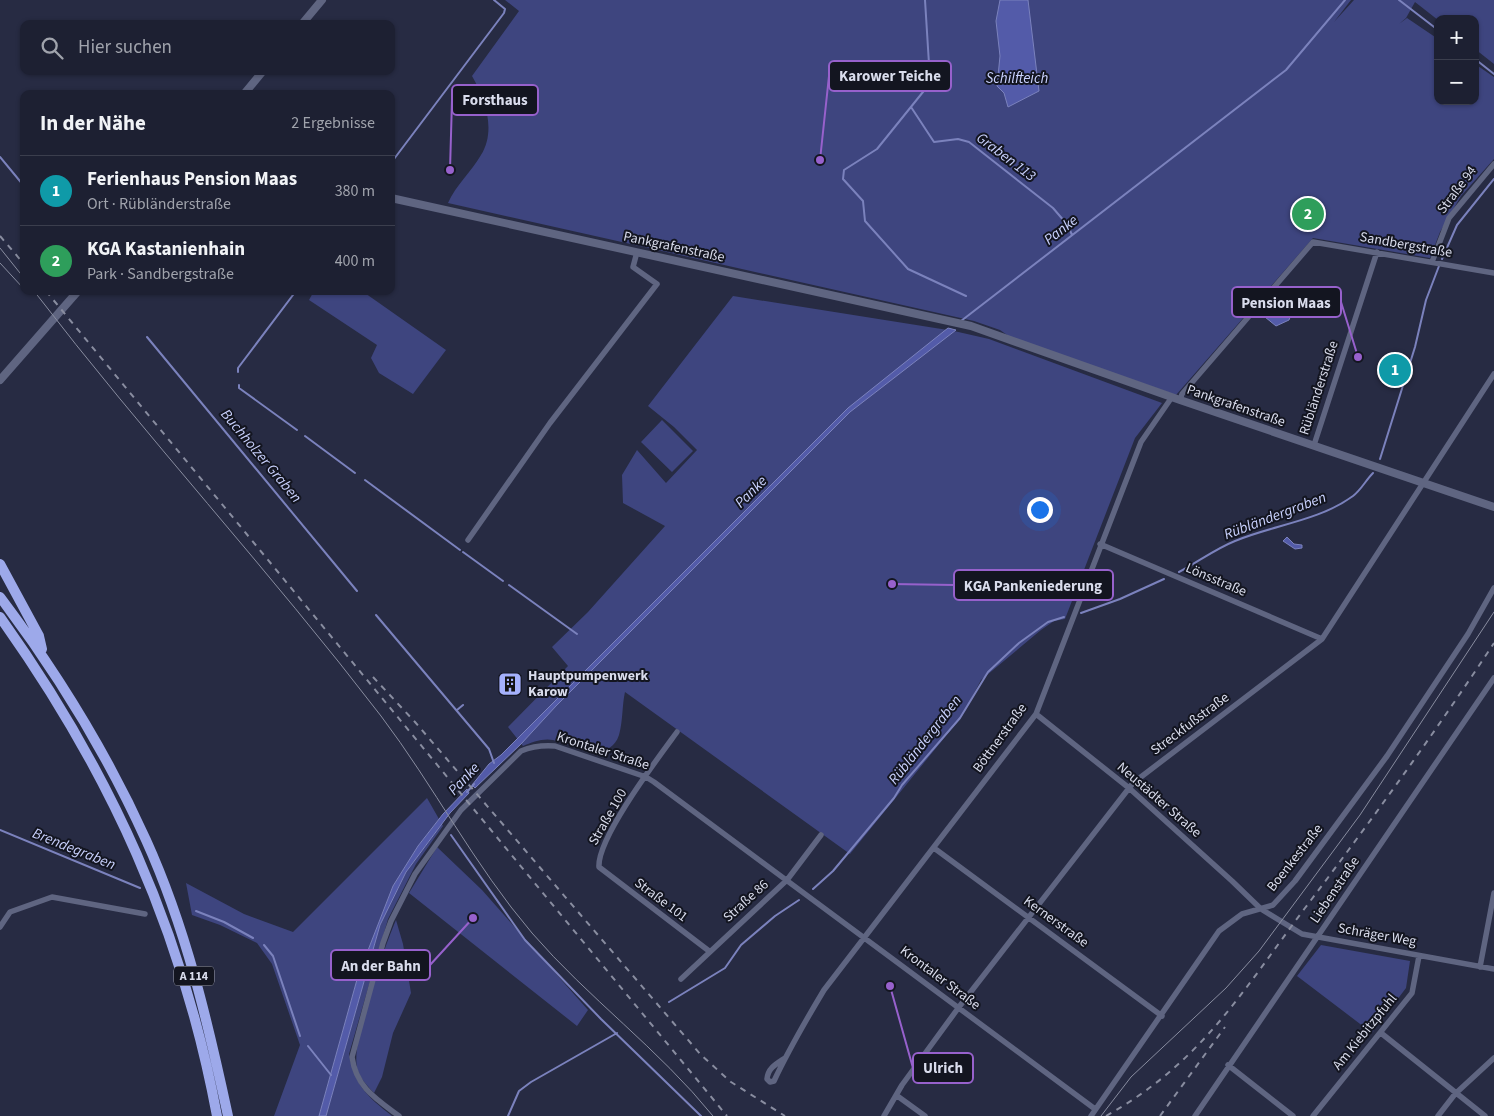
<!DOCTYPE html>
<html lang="de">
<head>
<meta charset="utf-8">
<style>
  :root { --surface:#1d2032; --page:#25283a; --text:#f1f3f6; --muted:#a0a3ac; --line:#3b3e4d; --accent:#a5b1fc }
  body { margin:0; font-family:"Source Sans 3",sans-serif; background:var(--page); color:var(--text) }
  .controls { position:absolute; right:15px; top:15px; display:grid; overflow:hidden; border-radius:10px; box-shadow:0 1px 4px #0004 }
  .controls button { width:45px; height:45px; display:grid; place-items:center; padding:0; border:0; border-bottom:1px solid var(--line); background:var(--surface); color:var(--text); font:25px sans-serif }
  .you { position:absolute; left:1039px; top:509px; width:18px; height:18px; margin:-12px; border:4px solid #fff; border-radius:50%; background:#1a73e8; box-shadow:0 0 0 8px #1a73e833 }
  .badge { display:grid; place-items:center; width:32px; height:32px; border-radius:50%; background:var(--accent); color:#fff; font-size:16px; font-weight:700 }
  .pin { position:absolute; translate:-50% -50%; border:2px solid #fff; box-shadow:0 1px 5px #0006 }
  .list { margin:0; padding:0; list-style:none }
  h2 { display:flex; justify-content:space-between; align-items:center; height:65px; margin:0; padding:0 20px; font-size:21px }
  h2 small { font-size:16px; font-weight:400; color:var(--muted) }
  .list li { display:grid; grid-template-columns:32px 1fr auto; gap:15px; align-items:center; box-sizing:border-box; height:70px; padding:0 20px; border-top:1px solid var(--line) }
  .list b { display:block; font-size:19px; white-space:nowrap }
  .list p { margin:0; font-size:16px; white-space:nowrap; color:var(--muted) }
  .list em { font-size:16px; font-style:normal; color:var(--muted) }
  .icon { flex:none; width:28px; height:28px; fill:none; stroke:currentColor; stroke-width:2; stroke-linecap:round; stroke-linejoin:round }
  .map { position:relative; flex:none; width:1494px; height:1116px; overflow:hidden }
  .search { position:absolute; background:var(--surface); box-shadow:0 1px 4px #0004; left:20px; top:20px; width:375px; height:55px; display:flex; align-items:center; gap:12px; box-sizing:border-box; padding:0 18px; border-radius:10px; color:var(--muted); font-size:19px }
  .panel { position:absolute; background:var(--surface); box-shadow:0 1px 4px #0004; left:20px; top:90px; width:375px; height:205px; border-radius:10px }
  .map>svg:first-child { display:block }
  .green { fill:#3e457f }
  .water { fill:#535ba9; stroke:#7b82bd }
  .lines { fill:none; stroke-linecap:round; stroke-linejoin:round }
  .stream { stroke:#7b82bd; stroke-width:2 }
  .minor { stroke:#5f6581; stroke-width:5.5 }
  .secondary { stroke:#5f6581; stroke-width:8 }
  .motorway { stroke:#9da9ea; stroke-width:10 }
  .tram { stroke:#898da0; stroke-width:1 }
  .rail { stroke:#898da0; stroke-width:2; stroke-dasharray:6 6; stroke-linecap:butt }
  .labels { text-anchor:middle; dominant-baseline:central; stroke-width:4; stroke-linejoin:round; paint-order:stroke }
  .shield { fill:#131520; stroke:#9ea0af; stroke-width:1 }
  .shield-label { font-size:12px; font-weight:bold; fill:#d9dcec }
  .street-label { font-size:14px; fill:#d9dcec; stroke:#131520 }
  .poi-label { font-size:14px; font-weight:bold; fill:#d9dcec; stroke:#131520; text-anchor:start }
  .water-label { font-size:15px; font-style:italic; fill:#cad2fe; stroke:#131520 }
  .leader { fill:none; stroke:#9761cc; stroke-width:2 }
  .callout-dot { fill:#9761cc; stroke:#131520; stroke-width:2 }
  .callout { fill:#131520; stroke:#9761cc; stroke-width:2 }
  .callout-label { font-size:15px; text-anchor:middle; font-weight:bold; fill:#d9dcec }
</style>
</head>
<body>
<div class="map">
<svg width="1494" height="1116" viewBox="0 0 1494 1116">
  <rect width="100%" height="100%" fill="#272b43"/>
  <!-- green -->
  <path class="green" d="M505,0h846l-17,22 20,-22h140v64l-19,-15v-30l-37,1 -23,-18 -9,16 -7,6 8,-6 31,21v62h37v-37l19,13v82l-33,37 -21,36 -10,26 -117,-20 -137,157 -166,-58 -10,-7 -26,-9 -526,-118c8,-18 23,-31 33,-48 15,-24 5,-55 -9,-79l47,-65z
    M314,291h48l84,59 -33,44 -34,-21 -8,-15 6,-13 -68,-45z
    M733,296l221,35 35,8 173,64 -27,35 -70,181 -11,2 -13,9 -60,50 -19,36 -112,138 -225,-162c-3,13 -2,29 -6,43 -10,30 -48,9 -66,5 -10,-2 -21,2 -30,6l-15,-19 60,-61 -16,-19 36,-35 77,-86 -42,-23 -1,-28 15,-25 29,33 31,-33 -23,-23 -26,-21z
    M662,420l31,31 -21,21 -31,-30z
    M427,798l12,21 -21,27 -25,40 -35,90 -39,140h-45l26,-71 -28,-81 -15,-21 -37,-18 -28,-10 -6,-32 58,31 49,18z
    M442,824l1,2 -27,38 -28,55 -39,135c6,32 18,42 43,62h-66l54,-191 26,-53z
    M437,847l45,43 106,120 -11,16 -168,-133z
    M396,920l7,24 8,49 -18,40 -11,44 -8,16c-6,-7 -13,-13 -16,-22 -10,-25 27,-125 38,-151z
    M1321,945l89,16 -4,27 -34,45 -75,-57z"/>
  <!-- water -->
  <path class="water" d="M1000,0h28l11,91 -31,16 -4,-14 -7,-7 3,-30 -4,-35z
    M1282,295h6l8,7 -7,18 -13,6 -11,-9v-4z
    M948,328l8,2 -106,82 -294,294 -35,38 -46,44 -3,-3 17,-21 12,-9 347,-347z
    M1287,537l7,7 8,1v3l-7,1 -12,-8z
    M467,789l2,4 -19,20 -44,59 -26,53 -54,191h-7l39,-140 35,-90 25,-40 25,-32z"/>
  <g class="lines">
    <!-- stream -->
    <path class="stream" d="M925,0l5,80 -3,7 -50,62 -33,21 -1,9 20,22 2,20 43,48 58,27
      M1399,0l39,30
      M1475,59l19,15
      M911,107l23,35 24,-3 11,3 84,66 12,14
      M0,157l24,29
      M391,163l113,-150 1,-4 -11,-9
      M1069,228l3,7
      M1442,259l15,-34 37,-46
      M961,321l325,-251 59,-70
      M147,337l210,254
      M238,372v-4l58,-77
      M239,385v3l58,42
      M305,436l50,37
      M1380,459l35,-112 11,-47 13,-34
      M365,480l95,70
      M463,552l40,29
      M1179,572c19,-10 36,-23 56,-31 38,-16 84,-20 118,-45 8,-6 13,-16 20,-23
      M509,585l68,49
      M1081,613l39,-14 44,-20
      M376,615l113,134 5,14
      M457,710l6,-5
      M467,792l7,-8
      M0,830l140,58
      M451,835l74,105 76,79 100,97
      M813,889l20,-18 61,-73 8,-13 58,-67 28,-46 31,-29 29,-21 16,-5
      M196,911l28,11 29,16
      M264,945l9,11 27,80
      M669,1002l56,-34 16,-23 34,-29 24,-16
      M308,1046l23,29
      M508,1116l11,-25 12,-9 86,-49"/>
    <!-- minor -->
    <path class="minor" d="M1432,262l17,-44 45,-54
      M1180,400l2,-6 131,-152 181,31
      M1314,445l63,-193
      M468,540l82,-117 107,-139 -24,-17 4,-15
      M1100,544l222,95
      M1036,714l93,74 103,93 29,28 41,25 192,35
      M677,732c-19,26 -80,106 -78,135l110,84
      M934,848l228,168
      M0,927l10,-15 42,-15 93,17
      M1480,967l14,-74
      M681,979l106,-99 34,-45
      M1381,1033l104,83
      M785,1058c-9,6 -17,10 -18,21l3,3 4,-1c15,-32 32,-61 50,-91l212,-276 105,-272 31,-45
      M1228,1065l65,51
      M896,1095l29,21
      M399,1116c-23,-17 -43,-29 -47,-59l31,-114 8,-22 24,-47 46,-64 60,-59c12,-5 21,-6 34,-5l91,31 8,5 441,327
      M884,1116l18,-31 57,-78 174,-224 189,-144 172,-265
      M1091,1116l128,-185 23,-17 31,-9 22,-24 92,-125 81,-122 26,-46
      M1195,1116l299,-438
      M1313,1116l99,-123 7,-37
      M1438,1116l17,-22 39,-36"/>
    <!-- secondary -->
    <path class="secondary" d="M302,24l20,-24
      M244,94l19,-23
      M391,198l580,128 209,74 314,107
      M0,380l78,-89"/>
    <!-- motorway -->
    <path class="motorway" d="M0,564l39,72 3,13
      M0,597c55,73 108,159 146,243 40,88 62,183 82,276
      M0,617c110,154 182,312 217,499"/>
    <!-- tram -->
    <path class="tram" d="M0,248l24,30
      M0,263l24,26
      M34,291c111,145 236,280 347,425 53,70 93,149 151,217 56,65 127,116 181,183
      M1101,1116l30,-39 95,-89 33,-37 101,-136 134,-203"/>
    <!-- rail -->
    <path class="rail" d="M0,236l24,28
      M46,291l681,825
      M373,677l42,45 286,333 30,27 54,34
      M1106,1116c96,-54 135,-123 199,-208 66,-87 129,-174 189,-265
      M1160,1116l65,-89"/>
  </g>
  <!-- icons -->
  <defs>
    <g id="building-square" transform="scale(1.25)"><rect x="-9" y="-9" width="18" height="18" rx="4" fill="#a5b1fc" stroke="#131520"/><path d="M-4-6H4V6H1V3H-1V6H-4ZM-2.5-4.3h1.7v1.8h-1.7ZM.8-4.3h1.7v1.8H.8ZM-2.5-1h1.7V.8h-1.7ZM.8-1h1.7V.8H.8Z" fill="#111"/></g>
  </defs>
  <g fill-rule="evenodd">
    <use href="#building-square" x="510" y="684"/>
  </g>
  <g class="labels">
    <!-- shield labels -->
    <rect class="shield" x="174" y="966.5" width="40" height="19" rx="4"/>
    <g class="shield-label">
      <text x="194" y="976">A 114</text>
    </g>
    <!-- street labels -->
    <g class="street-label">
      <text transform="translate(1457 190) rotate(-53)">Straße 94</text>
      <text transform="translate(1406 245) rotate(10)">Sandbergstraße</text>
      <text transform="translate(674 247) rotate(12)">Pankgrafenstraße</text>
      <text transform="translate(1319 388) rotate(-72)">Rübländerstraße</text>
      <text transform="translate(1236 406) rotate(19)">Pankgrafenstraße</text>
      <text transform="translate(1216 580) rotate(23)">Lönsstraße</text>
      <text transform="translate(1190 724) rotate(-37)">Streckfußstraße</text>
      <text transform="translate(1000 738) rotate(-54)">Böttnerstraße</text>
      <text transform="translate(603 751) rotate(18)">Krontaler Straße</text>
      <text transform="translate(1159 800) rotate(41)">Neustädter Straße</text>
      <text transform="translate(608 817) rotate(-60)">Straße 100</text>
      <text transform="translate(1295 858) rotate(-52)">Boenkestraße</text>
      <text transform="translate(1335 890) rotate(-56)">Liebenstraße</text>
      <text transform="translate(661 900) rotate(37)">Straße 101</text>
      <text transform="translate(746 901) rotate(-42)">Straße 86</text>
      <text transform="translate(1056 922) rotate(36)">Kernerstraße</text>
      <text transform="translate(1377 935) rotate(10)">Schräger Weg</text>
      <text transform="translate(940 978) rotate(37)">Krontaler Straße</text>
      <text transform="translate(1365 1032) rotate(-51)">Am Kiebitzpfuhl</text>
    </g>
    <!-- poi labels -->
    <g class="poi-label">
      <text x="528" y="676">Hauptpumpenwerk<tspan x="528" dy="16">Karow</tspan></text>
    </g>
    <!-- water labels -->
    <g class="water-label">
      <text x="1017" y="78">Schilfteich</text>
      <text transform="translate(1006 157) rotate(37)">Graben 113</text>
      <text transform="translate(1061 230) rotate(-38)">Panke</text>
      <text transform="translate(261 456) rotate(50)">Buchholzer Graben</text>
      <text transform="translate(751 492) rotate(-45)">Panke</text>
      <text transform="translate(1275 516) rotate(-21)">Rübländergraben</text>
      <text transform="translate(925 740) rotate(-52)">Rübländergraben</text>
      <text transform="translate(464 779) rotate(-47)">Panke</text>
      <text transform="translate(74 849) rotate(22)">Brendegraben</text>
    </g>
  </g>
  <!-- callouts -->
  <path class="leader" d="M820 160L829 76M450 170L452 100M1358 357L1341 302M892 584L954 585M473 918L430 965M890 986L913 1068"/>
  <g class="callout-dot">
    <circle cx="820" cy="160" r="5"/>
    <circle cx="450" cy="170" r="5"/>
    <circle cx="1358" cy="357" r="5"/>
    <circle cx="892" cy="584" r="5"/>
    <circle cx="473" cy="918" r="5"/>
    <circle cx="890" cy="986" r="5"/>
  </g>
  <g class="callout">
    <rect x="829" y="61" width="122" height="30" rx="5"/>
    <rect x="452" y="85" width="86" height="30" rx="5"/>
    <rect x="1232" y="287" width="109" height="30" rx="5"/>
    <rect x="954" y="570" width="159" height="30" rx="5"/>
    <rect x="331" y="950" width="99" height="30" rx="5"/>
    <rect x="913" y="1053" width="60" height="30" rx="5"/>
  </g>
  <g class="callout-label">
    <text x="890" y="81">Karower Teiche</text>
    <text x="495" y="105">Forsthaus</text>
    <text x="1286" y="308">Pension Maas</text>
    <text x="1033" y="591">KGA Pankeniederung</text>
    <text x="381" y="971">An der Bahn</text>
    <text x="943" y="1073">Ulrich</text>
  </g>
</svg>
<div class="controls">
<button>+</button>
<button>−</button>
</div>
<div class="you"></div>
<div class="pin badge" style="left:1395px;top:370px;background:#0f9aa8">1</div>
<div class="pin badge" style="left:1308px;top:214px;background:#2e9e5b">2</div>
<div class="search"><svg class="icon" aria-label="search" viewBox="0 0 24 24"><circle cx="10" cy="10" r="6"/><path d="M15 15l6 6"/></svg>Hier suchen</div>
<section class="panel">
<h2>In der Nähe<small>2 Ergebnisse</small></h2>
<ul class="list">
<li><span class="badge" style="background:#0f9aa8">1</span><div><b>Ferienhaus Pension Maas</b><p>Ort · Rübländerstraße</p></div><em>380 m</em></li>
<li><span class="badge" style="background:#2e9e5b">2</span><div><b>KGA Kastanienhain</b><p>Park · Sandbergstraße</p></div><em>400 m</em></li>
</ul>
</section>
</div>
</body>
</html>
